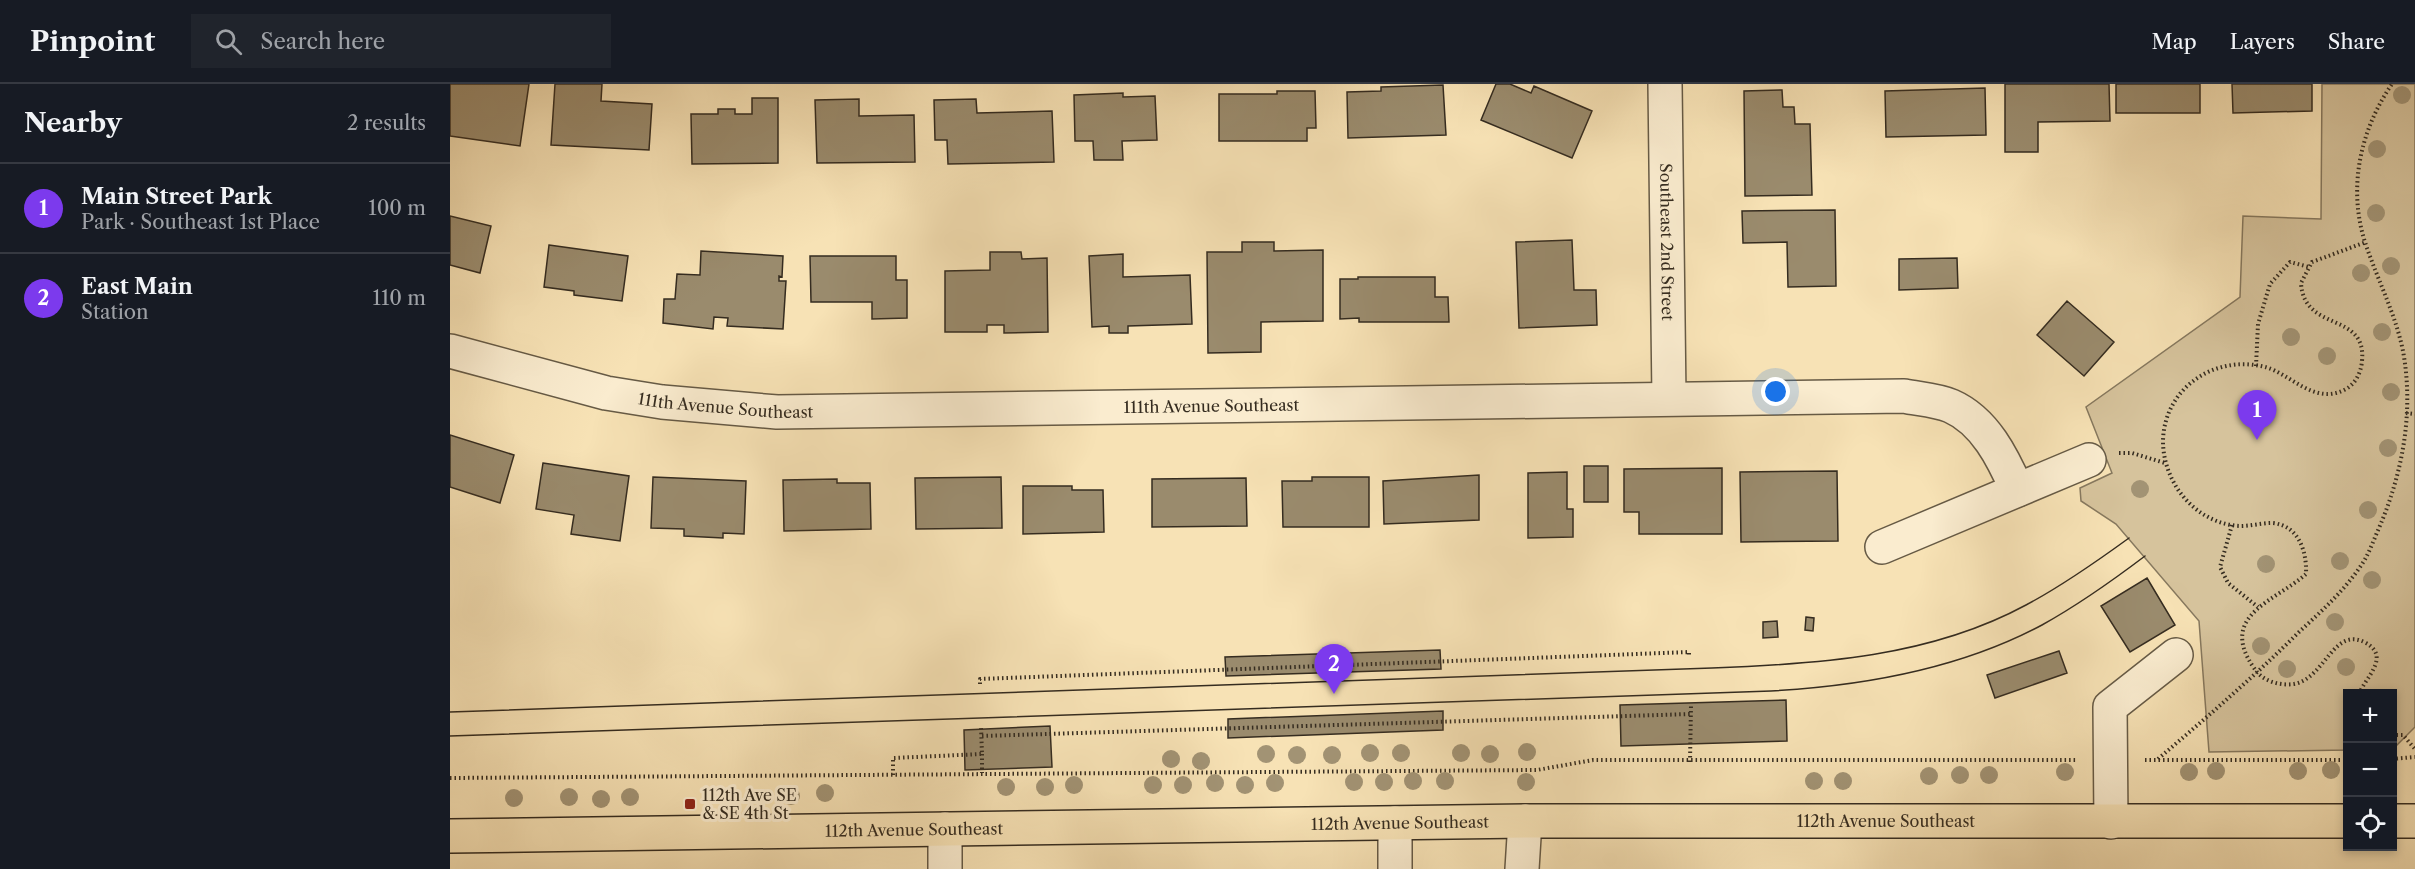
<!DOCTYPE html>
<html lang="en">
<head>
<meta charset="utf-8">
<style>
  :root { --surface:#171b24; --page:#20242c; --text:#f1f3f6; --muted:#9ea1a6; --line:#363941; --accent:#7c3aed }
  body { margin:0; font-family:"Libre Caslon Text",serif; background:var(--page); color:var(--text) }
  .controls { position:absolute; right:18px; bottom:18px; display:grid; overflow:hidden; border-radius:0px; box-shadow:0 3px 9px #0003 }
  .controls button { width:54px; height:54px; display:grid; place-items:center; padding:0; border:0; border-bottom:2px solid var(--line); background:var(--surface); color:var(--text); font:30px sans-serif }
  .you { position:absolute; left:1326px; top:308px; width:21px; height:21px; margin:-15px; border:4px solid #fff; border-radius:50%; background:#1a73e8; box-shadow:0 0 0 9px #1a73e833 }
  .badge { display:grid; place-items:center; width:39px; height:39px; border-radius:50%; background:var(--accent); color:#fff; font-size:20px; font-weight:700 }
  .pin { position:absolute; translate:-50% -50px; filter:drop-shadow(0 2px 3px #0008) }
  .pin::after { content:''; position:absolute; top:32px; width:21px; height:18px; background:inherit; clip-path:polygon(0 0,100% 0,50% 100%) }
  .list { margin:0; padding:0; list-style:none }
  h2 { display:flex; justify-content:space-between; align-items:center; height:78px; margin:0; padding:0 24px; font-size:26px }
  h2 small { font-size:20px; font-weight:400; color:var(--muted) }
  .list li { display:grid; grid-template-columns:39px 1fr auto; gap:18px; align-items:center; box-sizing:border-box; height:90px; padding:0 24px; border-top:2px solid var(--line) }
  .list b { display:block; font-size:22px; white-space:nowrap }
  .list p { margin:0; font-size:20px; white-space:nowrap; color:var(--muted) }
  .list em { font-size:20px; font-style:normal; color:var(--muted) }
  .icon { flex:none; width:33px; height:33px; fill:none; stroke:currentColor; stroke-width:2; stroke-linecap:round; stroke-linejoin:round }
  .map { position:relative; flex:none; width:1965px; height:785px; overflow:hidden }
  header { display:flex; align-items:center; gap:36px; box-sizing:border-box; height:84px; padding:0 30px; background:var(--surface); border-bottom:2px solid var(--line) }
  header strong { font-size:28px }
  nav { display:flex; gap:33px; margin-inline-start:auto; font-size:21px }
  .search { width:420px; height:54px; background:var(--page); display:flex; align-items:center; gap:15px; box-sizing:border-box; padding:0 21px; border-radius:0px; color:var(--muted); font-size:22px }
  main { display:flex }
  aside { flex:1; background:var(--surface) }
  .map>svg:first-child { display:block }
  .green { fill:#d6c39c; stroke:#86785e; stroke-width:1.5 }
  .building { fill:#9a8b6d; stroke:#352c20; stroke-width:1.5 }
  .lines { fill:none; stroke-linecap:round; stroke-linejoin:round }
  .minor-casing { stroke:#665a45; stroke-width:36 }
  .major-casing { stroke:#352c20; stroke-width:36 }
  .path { stroke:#352c20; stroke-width:4; stroke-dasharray:1.5 3; stroke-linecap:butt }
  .minor { stroke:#faeccf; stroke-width:33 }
  .major { stroke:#f7e2b5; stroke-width:33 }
  .tram { stroke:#352c20; stroke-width:1.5 }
  .tree { fill:#a29374 }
  .poi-dot { fill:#8f2418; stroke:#faeccf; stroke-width:2 }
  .labels { text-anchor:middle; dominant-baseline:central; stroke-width:6; stroke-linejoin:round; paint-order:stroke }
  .street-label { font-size:16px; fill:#352c20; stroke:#faeccf }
  .poi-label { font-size:16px; fill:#352c20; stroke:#faeccf; text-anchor:start }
</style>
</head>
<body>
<header>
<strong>Pinpoint</strong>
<div class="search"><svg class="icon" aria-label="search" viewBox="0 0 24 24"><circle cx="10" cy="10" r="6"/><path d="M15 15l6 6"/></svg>Search here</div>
<nav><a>Map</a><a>Layers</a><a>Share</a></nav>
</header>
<main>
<aside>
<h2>Nearby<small>2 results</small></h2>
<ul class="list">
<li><span class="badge">1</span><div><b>Main Street Park</b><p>Park · Southeast 1st Place</p></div><em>100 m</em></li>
<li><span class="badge">2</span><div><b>East Main</b><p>Station</p></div><em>110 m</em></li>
</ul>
</aside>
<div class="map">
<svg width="1965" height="785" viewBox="0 0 1965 785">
  <rect width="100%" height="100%" fill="#f7e2b5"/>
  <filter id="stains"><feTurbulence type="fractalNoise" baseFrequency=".00333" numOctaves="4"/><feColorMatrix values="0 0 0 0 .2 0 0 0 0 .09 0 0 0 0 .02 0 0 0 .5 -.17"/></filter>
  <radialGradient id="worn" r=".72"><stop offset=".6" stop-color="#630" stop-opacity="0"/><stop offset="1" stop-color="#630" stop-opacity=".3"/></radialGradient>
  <!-- green -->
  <path class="green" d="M1872,0h93v643l-22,22 -1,-55h-44l-1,56 -138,2 -10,-131 -83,-97 -35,-23 -1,-13 32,-15 -26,-66 154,-110 3,-81 78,3z"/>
  <!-- building -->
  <path class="building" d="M0,0h79l-9,62 -70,-10z
    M105,0h47l-1,17 51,3 -3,46 -98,-5z
    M1046,0h14l21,9 3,-7 58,25 -20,47 -91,-38z
    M1555,0h104l1,37 -72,1v30h-33z
    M1666,0h84v29h-84z
    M1782,0h80v27l-79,2z
    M993,1l3,50 -98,3 -1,-46 34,-1v-4z
    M1535,4l1,47 -100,2 -1,-46z
    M1332,6l1,17h11l1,17h15l2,71 -67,1 -1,-105z
    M827,7h38l1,37h-9v13h-88v-47h58z
    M673,9v4l32,-1 2,44 -35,1 1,19h-29l-1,-19h-18l-1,-46z
    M302,14h26v65l-86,1 -1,-50h27v-5h17v5h17z
    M409,15v17l55,-1 1,47 -98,1 -2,-63z
    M526,15l1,14 75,-2 2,51 -106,2 -1,-24h-12l-1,-40z
    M1385,126l1,76 -48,1 -1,-45 -44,1 -1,-32z
    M0,132l41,10 -11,47 -30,-8z
    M1122,156l2,50h22l1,35 -78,3 -3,-86z
    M792,158h32v9l49,-1v71l-62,1v30l-53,1 -1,-101h35z
    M99,161l79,11 -6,45 -48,-6v-4l-30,-4z
    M251,167l82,5 -1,21 -3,-1v5h7l-3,48 -56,-3 1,-8 -14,-1 -1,12 -50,-6 1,-24h11l2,-25 23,1z
    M540,168h31l1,7 25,-1 1,74 -44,1v-8h-17v7h-42v-61l45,-1z
    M673,170v23l67,-2 2,49 -64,2v7h-19v-7l-17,1 -3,-71z
    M360,172h86v24h11v38l-35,1v-17h-61z
    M1507,174l1,30 -59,2v-31z
    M908,193h77v20h13l1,25h-90v-4l-19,1v-40h18z
    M1617,217l47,41 -30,34 -47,-41z
    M0,351l64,20 -14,48 -50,-16z
    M93,379l86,13 -9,65 -49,-7 3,-19 -38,-6z
    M1134,382h24v36h-24z
    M1272,384v66h-83v-22h-15v-43z
    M1387,387l1,70 -97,1 -1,-70z
    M1117,388v37h6v28l-45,1v-65z
    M1029,391v45l-95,4 -1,-43z
    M203,393l93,4 -2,53 -21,-1v5l-39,-2v-7l-33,-1z
    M551,393l1,51 -86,1 -1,-51z
    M862,393h57v50h-86l-1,-46h30z
    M796,394l1,48 -95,1v-48z
    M387,395v4h33l1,46 -87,2 -1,-51z
    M573,402h49v4h31l1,42 -81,2z
    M1697,494l28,47 -45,27 -29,-46z
    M1356,533l8,1 -1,13 -8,-1z
    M1327,537l1,16 -15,1v-16z
    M990,566l1,19 -215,7 -1,-19z
    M1609,567l8,22 -72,25 -8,-23z
    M1336,616l1,41 -166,5 -1,-41z
    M993,627v19l-215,8v-19z
    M600,642l2,41 -87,3 -1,-40z"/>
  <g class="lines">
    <!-- minor casing -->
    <g class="minor-casing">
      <g id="minor">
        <path id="s1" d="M1215,0l4,314"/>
        <path id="s2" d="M0,267l156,42 56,9 115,10 1127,-16c15,3 33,4 47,10 34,15 52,52 66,84"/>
        <path d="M1432,463l207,-87"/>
        <path d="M1661,738l-1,-115 66,-52"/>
        <path d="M495,745v40"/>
        <path d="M945,785v-46"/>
        <path d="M1072,785l3,-48"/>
      </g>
    </g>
    <!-- major casing -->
    <g class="major-casing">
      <g id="major">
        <path d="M1942,737h23"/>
        <path id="s3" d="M0,752l1075,-15h823"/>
      </g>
    </g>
    <!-- path -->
    <path class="path" d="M1806,282l2,-42 12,-40 20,-22 19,5
      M1956,329l9,1
      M1669,369h13l33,10
      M1782,441l-12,42 8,16 30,24
      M530,600v-5l709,-27v5
      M1909,610c6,-16 32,-37 7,-51 -33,-18 -40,35 -72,41 -15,2 -32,-3 -40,-16 -37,-53 22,-67 52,-94 1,-22 -7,-49 -34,-51 -13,0 -27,5 -41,2 -40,-7 -68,-45 -68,-84 1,-53 52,-87 102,-74 26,7 49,38 79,23 11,-5 17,-17 18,-29 5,-50 -58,-28 -61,-78l11,-21 54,-20
      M1942,651h11l12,14
      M532,652l709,-22
      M532,670v19
      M1708,675c49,-42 97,-83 142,-128 23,-21 47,-43 64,-70 6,-10 10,-22 15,-33 24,-56 35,-117 24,-177 -8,-39 -27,-74 -39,-112 -16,-54 -3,-110 28,-155
      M1942,675l23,-2
      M1695,676h203
      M1240,678l1,-57
      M443,691v-17l89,-4 -1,-27
      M0,694l1087,-8 56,-10h484"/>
    <!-- minor -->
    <use href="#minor" class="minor"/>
    <!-- major -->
    <use href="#major" class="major"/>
    <!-- tram -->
    <path class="tram" d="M0,628l1262,-44c107,-4 218,-11 314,-63 36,-19 70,-43 103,-67
      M0,652l1321,-45c92,-5 189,-22 271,-66 36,-20 70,-44 103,-69"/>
  </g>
  <!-- trees -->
  <g class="tree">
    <circle cx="1952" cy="11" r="9"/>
    <circle cx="1927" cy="65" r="9"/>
    <circle cx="1926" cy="129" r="9"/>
    <circle cx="1941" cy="182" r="9"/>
    <circle cx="1911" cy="189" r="9"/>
    <circle cx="1932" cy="248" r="9"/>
    <circle cx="1841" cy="253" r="9"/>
    <circle cx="1877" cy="272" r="9"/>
    <circle cx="1941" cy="308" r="9"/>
    <circle cx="1938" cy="364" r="9"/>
    <circle cx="1690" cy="405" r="9"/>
    <circle cx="1918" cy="426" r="9"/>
    <circle cx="1890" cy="477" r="9"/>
    <circle cx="1816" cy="480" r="9"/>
    <circle cx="1922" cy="496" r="9"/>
    <circle cx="1885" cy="538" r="9"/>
    <circle cx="1811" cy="562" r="9"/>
    <circle cx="1896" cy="583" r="9"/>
    <circle cx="1837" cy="585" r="9"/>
    <circle cx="1077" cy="668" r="9"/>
    <circle cx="920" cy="669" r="9"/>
    <circle cx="951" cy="669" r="9"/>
    <circle cx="1011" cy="669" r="9"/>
    <circle cx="816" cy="670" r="9"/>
    <circle cx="1040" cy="670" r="9"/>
    <circle cx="847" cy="671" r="9"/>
    <circle cx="882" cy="671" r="9"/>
    <circle cx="721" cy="675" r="9"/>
    <circle cx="751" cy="677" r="9"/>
    <circle cx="1881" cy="686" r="9"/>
    <circle cx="1766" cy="687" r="9"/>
    <circle cx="1848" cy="687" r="9"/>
    <circle cx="1615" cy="688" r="9"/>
    <circle cx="1739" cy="688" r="9"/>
    <circle cx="1510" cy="691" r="9"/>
    <circle cx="1539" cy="691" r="9"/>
    <circle cx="1479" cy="692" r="9"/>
    <circle cx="963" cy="697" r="9"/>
    <circle cx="995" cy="697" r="9"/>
    <circle cx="1364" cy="697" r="9"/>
    <circle cx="1393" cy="697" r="9"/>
    <circle cx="904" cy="698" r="9"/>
    <circle cx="934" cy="698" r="9"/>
    <circle cx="1076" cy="698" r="9"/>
    <circle cx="765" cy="699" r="9"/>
    <circle cx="825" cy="699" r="9"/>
    <circle cx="624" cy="701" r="9"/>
    <circle cx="703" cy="701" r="9"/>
    <circle cx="733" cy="701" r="9"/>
    <circle cx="795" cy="701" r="9"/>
    <circle cx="556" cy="703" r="9"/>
    <circle cx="595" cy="703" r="9"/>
    <circle cx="375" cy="709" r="9"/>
    <circle cx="341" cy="712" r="9"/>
    <circle cx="119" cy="713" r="9"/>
    <circle cx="180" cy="713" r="9"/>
    <circle cx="64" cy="714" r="9"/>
    <circle cx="151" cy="715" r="9"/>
  </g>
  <!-- markers -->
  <rect class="poi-dot" x="234" y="714" width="12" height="12" rx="3"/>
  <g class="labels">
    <!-- street labels -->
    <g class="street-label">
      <text stroke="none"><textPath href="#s1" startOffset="158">Southeast 2nd Street</textPath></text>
      <text stroke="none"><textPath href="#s2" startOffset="282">111th Avenue Southeast</textPath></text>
      <text stroke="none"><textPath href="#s2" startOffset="768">111th Avenue Southeast</textPath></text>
      <text stroke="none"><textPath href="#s3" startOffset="1436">112th Avenue Southeast</textPath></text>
      <text stroke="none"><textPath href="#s3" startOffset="950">112th Avenue Southeast</textPath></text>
      <text stroke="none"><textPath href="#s3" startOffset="464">112th Avenue Southeast</textPath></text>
    </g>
    <!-- poi labels -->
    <g class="poi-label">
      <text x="252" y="711">112th Ave SE<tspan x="252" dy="18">&amp; SE 4th St</tspan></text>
    </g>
  </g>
  <rect width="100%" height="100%" filter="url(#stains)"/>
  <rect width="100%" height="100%" fill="url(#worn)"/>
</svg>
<div class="controls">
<button>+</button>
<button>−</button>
<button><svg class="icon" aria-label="locate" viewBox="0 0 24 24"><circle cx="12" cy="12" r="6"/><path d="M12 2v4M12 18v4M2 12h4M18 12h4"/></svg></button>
</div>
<div class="you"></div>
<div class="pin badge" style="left:1807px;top:356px">1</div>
<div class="pin badge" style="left:884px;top:610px">2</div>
</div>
</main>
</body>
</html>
